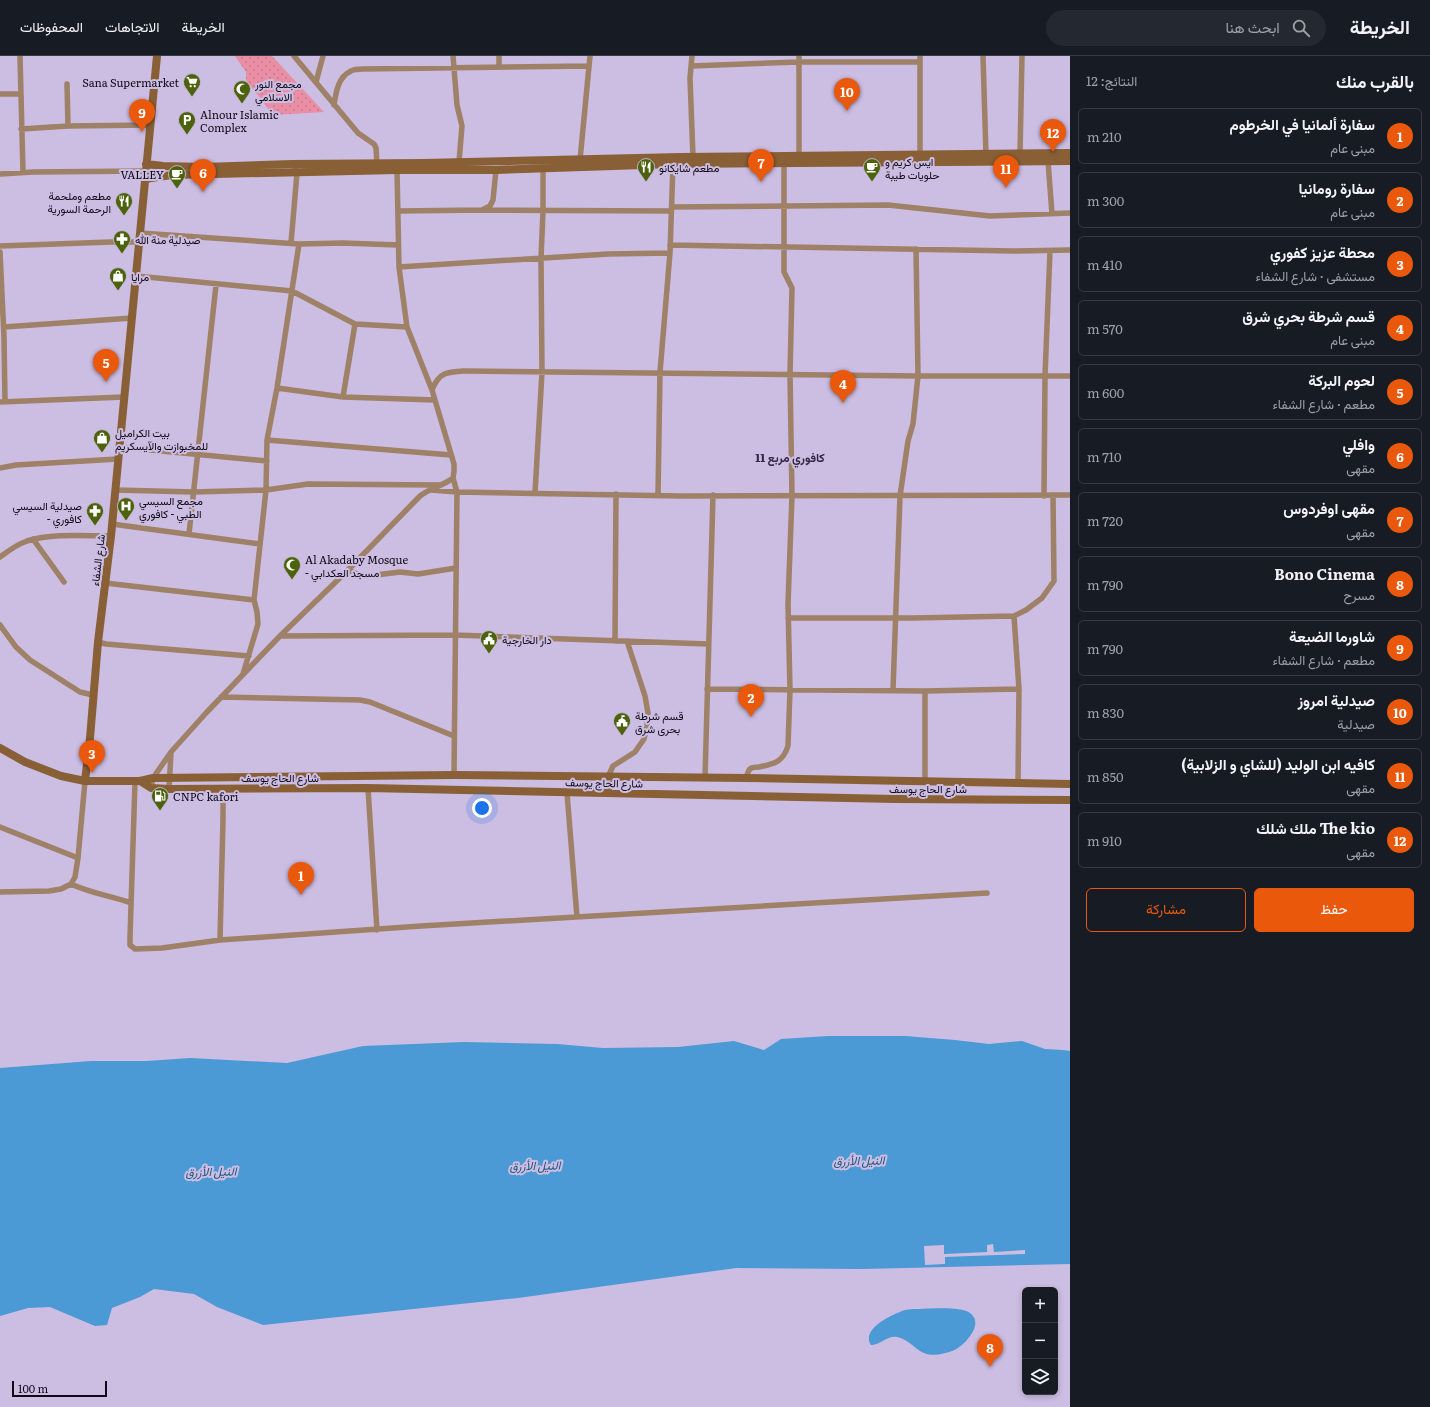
<!DOCTYPE html>
<html lang="ar">
<head>
<meta charset="utf-8">
<style>
  :root { --surface:#171b24; --page:#242831; --text:#f1f3f6; --muted:#9ea1a6; --line:#363941; --accent:#ea580c }
  body { margin:0; font-family:Literata,Vazirmatn,serif; background:var(--page); color:var(--text); direction:rtl }
  .controls { position:absolute; right:12px; bottom:12px; display:grid; overflow:hidden; border-radius:6px; box-shadow:0 2px 6px #0003 }
  .controls button { width:36px; height:36px; display:grid; place-items:center; padding:0; border:0; border-bottom:1px solid var(--line); background:var(--surface); color:var(--text); font:20px sans-serif }
  .scale { position:absolute; left:12px; bottom:10px; width:95px; box-sizing:border-box; padding-left:4px; border:2px solid #0e0915; border-top:0; font-size:11px; line-height:14px; white-space:nowrap; color:#0e0915; -webkit-text-stroke:3px #ccbde2; paint-order:stroke }
  .you { position:absolute; left:482px; top:752px; width:14px; height:14px; margin:-10px; border:3px solid #fff; border-radius:50%; background:#1a73e8; box-shadow:0 0 0 6px #1a73e833 }
  .badge { display:grid; place-items:center; width:26px; height:26px; border-radius:50%; background:var(--accent); color:#fff; font-size:13px; font-weight:700 }
  .pin { position:absolute; translate:-50% -33px; filter:drop-shadow(0 1px 2px #0008) }
  .pin::after { content:''; position:absolute; top:21px; width:14px; height:12px; background:inherit; clip-path:polygon(0 0,100% 0,50% 100%) }
  .list { margin:0; padding:0; list-style:none }
  h2 { display:flex; justify-content:space-between; align-items:center; height:52px; margin:0; padding:0 16px; font-size:17px }
  h2 small { font-size:13px; font-weight:400; color:var(--muted) }
  .list li { display:grid; grid-template-columns:26px 1fr auto; gap:12px; align-items:center; box-sizing:border-box; height:56px; margin:0 8px 8px; padding:0 8px; border:1px solid var(--line); border-radius:6px }
  .list b { display:block; font-size:15px; white-space:nowrap }
  .list p { margin:0; font-size:13px; white-space:nowrap; color:var(--muted) }
  .list em { font-size:13px; font-style:normal; color:var(--muted) }
  .actions { display:flex; gap:8px; padding:12px 16px }
  .actions a { flex:1; padding:9px 0; border:1px solid var(--accent); border-radius:6px; text-align:center; font-size:14px; color:var(--accent) }
  .actions .main { background:var(--accent); color:#fff }
  .icon { flex:none; width:22px; height:22px; fill:none; stroke:currentColor; stroke-width:2; stroke-linecap:round; stroke-linejoin:round }
  .map { position:relative; flex:none; width:1070px; height:1351px; overflow:hidden; direction:ltr }
  header { display:flex; align-items:center; gap:24px; box-sizing:border-box; height:56px; padding:0 20px; background:var(--surface); border-bottom:1px solid var(--line) }
  header strong { font-size:19px }
  nav { display:flex; gap:22px; margin-inline-start:auto; font-size:14px }
  .search { width:280px; height:36px; background:var(--page); display:flex; align-items:center; gap:10px; box-sizing:border-box; padding:0 14px; border-radius:22px; color:var(--muted); font-size:15px }
  main { display:flex }
  aside { flex:1; background:var(--surface) }
  .map>svg:first-child { display:block }
  .park { fill:url(#park-dots) }
  .water { fill:#4b99d5 }
  .pier { fill:#ccbde2 }
  .lines { fill:none; stroke-linecap:round; stroke-linejoin:round }
  .street { stroke:#9e8166; stroke-width:5.5 }
  .secondary { stroke:#895f35; stroke-width:8 }
  .labels { text-anchor:middle; dominant-baseline:central; stroke-width:4; stroke-linejoin:round; paint-order:stroke }
  .poi-label { font-size:11px; fill:#0e0915; stroke:#ccbde2; text-anchor:start }
  .street-label { font-size:11px; fill:#0e0915; stroke:#ccbde2 }
  .neighbourhood-label { font-size:12px; font-weight:bold; fill:#332643; stroke:#ccbde2 }
  .water-label { font-size:12px; font-style:italic; fill:#1c557d; stroke:#ccbde2 }
</style>
</head>
<body>
<header>
<strong>الخريطة</strong>
<div class="search"><svg class="icon" aria-label="search" viewBox="0 0 24 24"><circle cx="10" cy="10" r="6"/><path d="M15 15l6 6"/></svg>ابحث هنا</div>
<nav><a>الخريطة</a><a>الاتجاهات</a><a>المحفوظات</a></nav>
</header>
<main>
<aside>
<h2>بالقرب منك<small>النتائج: 12</small></h2>
<ul class="list">
<li><span class="badge">1</span><div><b>سفارة ألمانيا في الخرطوم</b><p>مبنى عام</p></div><em>210 m</em></li>
<li><span class="badge">2</span><div><b>سفارة رومانيا</b><p>مبنى عام</p></div><em>300 m</em></li>
<li><span class="badge">3</span><div><b>محطة عزيز كفوري</b><p>مستشفى · شارع الشفاء</p></div><em>410 m</em></li>
<li><span class="badge">4</span><div><b>قسم شرطة بحري شرق</b><p>مبنى عام</p></div><em>570 m</em></li>
<li><span class="badge">5</span><div><b>لحوم البركة</b><p>مطعم · شارع الشفاء</p></div><em>600 m</em></li>
<li><span class="badge">6</span><div><b>وافلي</b><p>مقهى</p></div><em>710 m</em></li>
<li><span class="badge">7</span><div><b>مقهى اوفردوس</b><p>مقهى</p></div><em>720 m</em></li>
<li><span class="badge">8</span><div><b>Bono Cinema</b><p>مسرح</p></div><em>790 m</em></li>
<li><span class="badge">9</span><div><b>شاورما الضيعة</b><p>مطعم · شارع الشفاء</p></div><em>790 m</em></li>
<li><span class="badge">10</span><div><b>صيدلية امروز</b><p>صيدلية</p></div><em>830 m</em></li>
<li><span class="badge">11</span><div><b>كافيه ابن الوليد (للشاي و الزلابية)</b><p>مقهى</p></div><em>850 m</em></li>
<li><span class="badge">12</span><div><b>The kio ملك شلك</b><p>مقهى</p></div><em>910 m</em></li>
</ul>
<div class="actions"><a class="main">حفظ</a><a>مشاركة</a></div>
</aside>
<div class="map">
<svg width="1070" height="1351" viewBox="0 0 1070 1351">
  <defs>
    <pattern id="park-dots" width="8" height="8" patternUnits="userSpaceOnUse"><rect width="8" height="8" fill="#e98ea5"/><path d="M2 2h.1M6 6h.1" fill="none" stroke="#c7798d" stroke-width="1.8" stroke-linecap="round"/></pattern>
  </defs>
  <rect width="100%" height="100%" fill="#ccbde2"/>
  <!-- park -->
  <path class="park" d="M235,0h37l52,56 -51,3 -27,-35v-8z"/>
  <!-- water -->
  <path class="water" d="M828,980h77l50,4 34,4 33,-3 23,8 18,1 7,1v213l-207,5 -127,-1 -218,30 -255,27 -46,-18 -23,-13 -40,-5 -14,8 -28,11 -5,17 -12,1 -45,-19 -22,1 -28,8v-248l91,-7h56l43,-3 97,5 76,-17 101,-4 93,2 46,4 75,-1 56,-6 30,9 17,-11z
    M918,1253c14,0 41,-3 52,4 14,10 -3,29 -12,35 -4,3 -12,5 -17,6 -23,5 -26,-13 -44,-17 -9,-2 -17,8 -26,8 -10,-15 18,-29 29,-33 5,-3 12,-3 18,-3z"/>
  <!-- pier -->
  <path class="pier" d="M993,1188l1,8 31,-2v4l-80,3v7l-20,1 -1,-19 20,-1v9l43,-2v-7z"/>
  <g class="lines">
    <!-- street -->
    <path class="street" d="M20,0l3,116
      M294,0l64,77 16,11 2,4 1,15
      M453,0l4,49 5,21 -3,36
      M499,0v11
      M692,0l-2,22 3,79
      M983,0l3,99
      M691,10l108,-4h121
      M316,26l7,-26
      M67,28l1,42
      M0,38h21
      M334,49c2,-13 4,-28 17,-34 3,-2 9,-2 12,-2l226,-3
      M21,73l47,-3 82,-1
      M920,99v-99
      M1018,99l2,-1 2,-98
      M799,102v-102
      M580,104l10,-104
      M1048,105l4,53
      M0,118l33,-2 113,-1
      M672,151l216,-2 102,11 80,-3
      M482,154l189,1
      M398,155l84,-1 8,-4 3,-6 3,-30
      M140,177l159,11 44,-1 55,2
      M291,187l6,-70 -5,-9
      M670,189l343,6 57,-1
      M0,190l111,-4h28
      M0,196l4,85 1,65
      M399,211l209,-13 62,-1
      M136,220l156,15 63,33 52,3
      M4,271l128,-9
      M277,332l66,9 92,3
      M432,334c7,-18 15,-18 33,-19l453,5h152
      M343,341l12,-73
      M0,346l124,-5
      M267,384l184,15
      M119,391l148,14
      M0,412l16,-3 102,-6
      M453,422l4,14 -3,283
      M116,434l78,2 72,-2 42,-6 130,1
      M431,434l26,2 223,4 390,-1
      M535,437l7,-121 -1,-113 2,-48v-43
      M658,439l2,-123 10,-119 3,-89
      M1044,440l1,-120 5,-125
      M112,468l148,20
      M189,478l27,-249
      M33,483l31,43
      M0,501c8,-6 18,-13 27,-16 26,-8 57,-5 84,-5
      M348,514l12,5 8,1 32,-4 18,2 38,-6
      M105,527l149,17
      M1014,560l5,73 -1,94
      M788,562h125l101,-2 12,-6 16,-12 12,-17 -1,-86
      M0,569l16,22 14,13 50,32 13,3
      M280,580l175,-1 253,9
      M615,585l1,-147
      M98,586l8,2 143,12
      M243,618l15,-50 -1,-12 -3,-12 12,-110 1,-50 10,-52 22,-144
      M707,633l218,2 94,-2
      M893,634l7,-194 8,-55 5,-17 5,-48 -2,-127
      M925,635v91
      M221,641l139,3 10,2 84,34
      M608,721l5,-11 22,-14 9,-13 3,-13 1,-13 -3,-17 -18,-55
      M705,722l8,-283
      M746,722c1,-3 2,-7 4,-9 2,-2 6,-2 9,-2 15,-3 24,-5 29,-21l2,-56 -2,-86 4,-108 -2,-122 2,-86 -8,-16v-108
      M135,726l-5,155v8l5,4 27,-1 58,-8 201,-14 566,-33
      M151,732l2,-10 18,-26 35,-39 74,-77 68,-66 72,-74c10,-8 23,-10 33,-18l1,-7v-7l-22,-74 -25,-63 -8,-60 -2,-97
      M368,732l9,142
      M169,733l2,-37
      M567,737l10,124
      M0,771l78,31
      M71,828c19,9 40,12 60,19
      M0,836l49,-1 12,-2 10,-5 4,-7 3,-19 7,-77
      M220,884l3,-120v-32"/>
    <!-- secondary -->
    <path class="secondary" d="M146,108l17,2 41,1 88,-3 132,-1 257,-6 389,-4
      M145,123l26,-4 226,-5h99l177,-6 397,-3
      M0,692l25,14 36,14 24,5h55l13,-3 301,-3 292,3 324,6
      M608,721v16
      M85,725l5,-43 8,-96 13,-106 46,-480
      M140,725l11,7 18,1 199,-1 527,11 175,1"/>
  </g>
  <!-- icons -->
  <defs>
    <g id="supermarket-pin" transform="scale(0.9)"><path d="M0 17L-7.5 6A9.5 9.5 0 1 1 7.5 6Z" fill="#4c620d" stroke="#ccbde2"/><path d="M-6-5.5h2.5l.6 2H6L4.5 2H-2.5L-4.4-4H-6ZM-1.5 3.2a1.3 1.3 0 1 0 .1 0ZM3 3.2a1.3 1.3 0 1 0 .1 0Z" fill="#fff"/></g>
    <g id="mosque-pin" transform="scale(0.9)"><path d="M0 17L-7.5 6A9.5 9.5 0 1 1 7.5 6Z" fill="#4c620d" stroke="#ccbde2"/><path d="M3.5-4.9A6 6 0 1 0 3.5 4.9A5 5 0 1 1 3.5-4.9Z" fill="#fff"/></g>
    <g id="parking-pin" transform="scale(0.9)"><path d="M0 17L-7.5 6A9.5 9.5 0 1 1 7.5 6Z" fill="#4c620d" stroke="#ccbde2"/><path d="M-3.5-5.5H1a3.5 3.5 0 0 1 0 7H-1V5.5H-3.5ZM-1-3.4V-.6H.8a1.4 1.4 0 0 0 0-2.8Z" fill="#fff"/></g>
    <g id="restaurant-pin" transform="scale(0.9)"><path d="M0 17L-7.5 6A9.5 9.5 0 1 1 7.5 6Z" fill="#4c620d" stroke="#ccbde2"/><path d="M-5-6h1v4h1v-4h1v4h1v-4h1v5L-1.5 .5V6h-2V.5L-5-1ZM5-6V6H3V1.5H1.5Q1.5-4 5-6Z" fill="#fff"/></g>
    <g id="cafe-pin" transform="scale(0.9)"><path d="M0 17L-7.5 6A9.5 9.5 0 1 1 7.5 6Z" fill="#4c620d" stroke="#ccbde2"/><path d="M-5.5-4.5H6V0H3Q3 3.5 0 3.5H-2.5Q-5.5 3.5-5.5 0ZM3-3.2v2h1.7v-2ZM-6 4.5H4V6H-6Z" fill="#fff"/></g>
    <g id="pharmacy-pin" transform="scale(0.9)"><path d="M0 17L-7.5 6A9.5 9.5 0 1 1 7.5 6Z" fill="#4c620d" stroke="#ccbde2"/><path d="M-2-6h4v4h4v4h-4v4h-4v-4h-4v-4h4Z" fill="#fff"/></g>
    <g id="shop-pin" transform="scale(0.9)"><path d="M0 17L-7.5 6A9.5 9.5 0 1 1 7.5 6Z" fill="#4c620d" stroke="#ccbde2"/><path d="M-5-2.5h2.3a2.7 3.5 0 0 1 5.4 0H5L5.5 6h-11ZM-1.5-2.5h3a1.5 2.3 0 0 0-3 0Z" fill="#fff"/></g>
    <g id="hospital-pin" transform="scale(0.9)"><path d="M0 17L-7.5 6A9.5 9.5 0 1 1 7.5 6Z" fill="#4c620d" stroke="#ccbde2"/><path d="M-5-5h3v3.5h4V-5h3V5h-3V1.5h-4V5h-3Z" fill="#fff"/></g>
    <g id="civic-pin" transform="scale(0.9)"><path d="M0 17L-7.5 6A9.5 9.5 0 1 1 7.5 6Z" fill="#4c620d" stroke="#ccbde2"/><path d="M-.6-6.5H3V-4.5H.6V-3L4-1V1h2V6H-6V1h2V-1L-.6-3ZM-1.2 2.5V6h2.4V2.5Z" fill="#fff"/></g>
    <g id="fuel-pin" transform="scale(0.9)"><path d="M0 17L-7.5 6A9.5 9.5 0 1 1 7.5 6Z" fill="#4c620d" stroke="#ccbde2"/><path d="M-5.5-6h7V0h2V4h1.3V-2.5L3-4.5l.8-.8L6-3V5H2.5V1h-1V6h-7ZM-4.2-4.7v3.2H.2V-4.7Z" fill="#fff"/></g>
  </defs>
  <g fill-rule="evenodd">
    <use href="#supermarket-pin" x="192" y="26"/>
    <use href="#mosque-pin" x="242" y="33"/>
    <use href="#parking-pin" x="187" y="64"/>
    <use href="#restaurant-pin" x="646" y="111"/>
    <use href="#cafe-pin" x="872" y="111"/>
    <use href="#cafe-pin" x="177" y="118"/>
    <use href="#restaurant-pin" x="124" y="145"/>
    <use href="#pharmacy-pin" x="122" y="183"/>
    <use href="#shop-pin" x="118" y="220"/>
    <use href="#shop-pin" x="102" y="382"/>
    <use href="#hospital-pin" x="126" y="450"/>
    <use href="#pharmacy-pin" x="95" y="455"/>
    <use href="#mosque-pin" x="292" y="509"/>
    <use href="#civic-pin" x="489" y="583"/>
    <use href="#civic-pin" x="622" y="665"/>
    <use href="#fuel-pin" x="160" y="740"/>
  </g>
  <g class="labels">
    <!-- poi labels -->
    <g class="poi-label">
      <text x="179" y="26" text-anchor="end">Sana Supermarket</text>
      <text x="255" y="27">مجمع النور<tspan x="255" dy="13">الاسلامي</tspan></text>
      <text x="200" y="58">Alnour Islamic<tspan x="200" dy="13">Complex</tspan></text>
      <text x="885" y="105">ايس كريم و<tspan x="885" dy="13">حلويات طيبة</tspan></text>
      <text x="659" y="111">مطعم شايكانو</text>
      <text x="164" y="118" text-anchor="end">VALLEY</text>
      <text x="111" y="139" text-anchor="end">مطعم وملحمة<tspan x="111" dy="13">الرحمة السورية</tspan></text>
      <text x="135" y="183">صيدلية منة الله</text>
      <text x="131" y="220">مرايا</text>
      <text x="115" y="376">بيت الكراميل<tspan x="115" dy="13">للمخبوازت والآيسكريم</tspan></text>
      <text x="139" y="444">مجمع السيسي<tspan x="139" dy="13">الطبي - كافوري</tspan></text>
      <text x="82" y="449" text-anchor="end">صيدلية السيسي<tspan x="82" dy="13">- كافوري</tspan></text>
      <text x="305" y="503">Al Akadaby Mosque<tspan x="305" dy="13">- مسجد العكدابي</tspan></text>
      <text x="502" y="583">دار الخارجية</text>
      <text x="635" y="659">قسم شرطة<tspan x="635" dy="13">بحرى شرق</tspan></text>
      <text x="173" y="740">CNPC kafori</text>
    </g>
    <!-- street labels -->
    <g class="street-label">
      <text transform="translate(97 504) rotate(-83)">شارع الشفاء</text>
      <text x="280" y="721">شارع الحاج يوسف</text>
      <text transform="translate(604 726) rotate(1)">شارع الحاج يوسف</text>
      <text x="928" y="732">شارع الحاج يوسف</text>
    </g>
    <!-- neighbourhood labels -->
    <g class="neighbourhood-label">
      <text x="790" y="401">كافوري مربع 11</text>
    </g>
    <!-- water labels -->
    <g class="water-label">
      <text transform="translate(859 1104) rotate(-1)">النيل الأزرق</text>
      <text transform="translate(535 1109) rotate(-1)">النيل الأزرق</text>
      <text transform="translate(211 1115) rotate(-1)">النيل الأزرق</text>
    </g>
  </g>
</svg>
<div class="controls">
<button>+</button>
<button>−</button>
<button><svg class="icon" aria-label="layers" viewBox="0 0 24 24"><path d="M12 4l9 5-9 5-9-5zM3 14l9 5 9-5"/></svg></button>
</div>
<div class="scale">100 m</div>
<div class="you"></div>
<div class="pin badge" style="left:301px;top:839px">1</div>
<div class="pin badge" style="left:751px;top:661px">2</div>
<div class="pin badge" style="left:92px;top:717px">3</div>
<div class="pin badge" style="left:843px;top:347px">4</div>
<div class="pin badge" style="left:106px;top:326px">5</div>
<div class="pin badge" style="left:203px;top:136px">6</div>
<div class="pin badge" style="left:761px;top:126px">7</div>
<div class="pin badge" style="left:990px;top:1311px">8</div>
<div class="pin badge" style="left:142px;top:76px">9</div>
<div class="pin badge" style="left:847px;top:55px">10</div>
<div class="pin badge" style="left:1006px;top:132px">11</div>
<div class="pin badge" style="left:1053px;top:96px">12</div>
</div>
</main>
</body>
</html>
